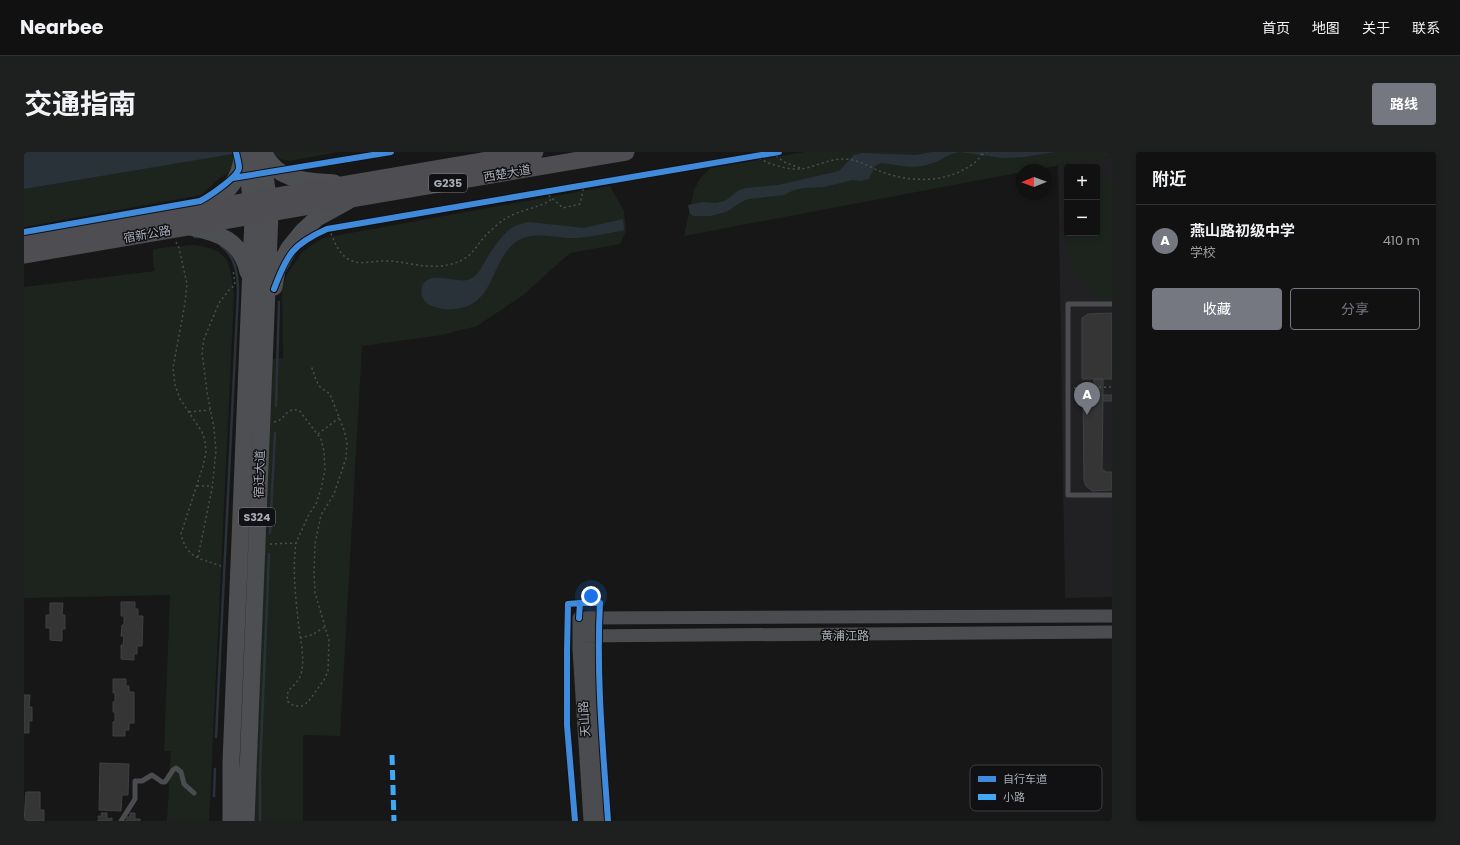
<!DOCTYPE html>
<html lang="zh">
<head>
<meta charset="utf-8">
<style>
  :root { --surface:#111; --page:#1e1f1f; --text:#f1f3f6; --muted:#9c9d9f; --line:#303131; --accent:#757880 }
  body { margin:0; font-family:Poppins,"Noto Sans SC",sans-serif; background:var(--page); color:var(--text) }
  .controls { position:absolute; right:12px; top:12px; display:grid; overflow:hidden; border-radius:4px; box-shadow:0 2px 6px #0003 }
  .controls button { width:36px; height:36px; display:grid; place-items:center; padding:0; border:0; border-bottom:1px solid var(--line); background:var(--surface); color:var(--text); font:20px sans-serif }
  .compass { position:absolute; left:992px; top:12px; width:36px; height:36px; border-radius:50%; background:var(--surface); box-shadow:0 2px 6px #0003; rotate:269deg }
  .you { position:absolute; left:567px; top:444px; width:14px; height:14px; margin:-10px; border:3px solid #fff; border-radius:50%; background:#1a73e8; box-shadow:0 0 0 6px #1a73e833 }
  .badge { display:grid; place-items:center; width:26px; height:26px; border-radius:50%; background:var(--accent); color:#fff; font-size:13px; font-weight:700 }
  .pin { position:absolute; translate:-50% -33px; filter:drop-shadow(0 1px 2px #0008) }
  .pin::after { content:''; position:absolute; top:21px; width:14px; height:12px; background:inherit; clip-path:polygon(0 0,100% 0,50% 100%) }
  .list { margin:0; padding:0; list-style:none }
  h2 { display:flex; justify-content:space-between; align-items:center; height:52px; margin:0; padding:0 16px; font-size:17px }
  h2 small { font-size:13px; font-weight:400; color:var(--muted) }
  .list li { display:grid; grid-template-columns:26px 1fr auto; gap:12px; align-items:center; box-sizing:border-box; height:72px; padding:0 16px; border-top:1px solid var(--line) }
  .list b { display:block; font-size:15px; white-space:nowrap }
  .list p { margin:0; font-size:13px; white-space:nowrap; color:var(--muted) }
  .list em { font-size:13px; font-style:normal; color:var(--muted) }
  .actions { display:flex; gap:8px; padding:12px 16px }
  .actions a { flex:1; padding:9px 0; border:1px solid var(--accent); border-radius:4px; text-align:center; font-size:14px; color:var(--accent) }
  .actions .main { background:var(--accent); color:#fff }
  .map { position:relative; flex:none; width:1088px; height:669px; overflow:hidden; border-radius:4px }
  header { display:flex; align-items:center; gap:24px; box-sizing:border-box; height:56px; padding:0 20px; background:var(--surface); border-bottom:1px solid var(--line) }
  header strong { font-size:19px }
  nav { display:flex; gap:22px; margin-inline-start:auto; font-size:14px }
  .intro { display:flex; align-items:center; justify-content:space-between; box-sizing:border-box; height:96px; padding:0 24px }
  h1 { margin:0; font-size:28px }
  .button { padding:10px 18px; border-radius:4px; background:var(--accent); color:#fff; font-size:14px; font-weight:700 }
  main { display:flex; gap:24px; padding:0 24px }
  aside { flex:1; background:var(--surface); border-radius:4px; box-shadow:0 2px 6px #0003 }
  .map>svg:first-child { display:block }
  .built { fill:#212123; fill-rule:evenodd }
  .green { fill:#1d241e }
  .water { fill:#2a3239 }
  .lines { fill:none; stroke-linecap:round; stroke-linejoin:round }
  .stream { stroke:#2a3239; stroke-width:2.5 }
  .building { fill:#353536; stroke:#3f4043 }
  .path { stroke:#4d4e52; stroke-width:1.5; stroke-dasharray:2 3; stroke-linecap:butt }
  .service { stroke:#4b4c50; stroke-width:5 }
  .tertiary { stroke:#4b4c50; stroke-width:13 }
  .primary { stroke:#4d4f52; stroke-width:17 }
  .trunk { stroke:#4e4e52; stroke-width:17 }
  .quiet { stroke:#3fa9f5; stroke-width:5; stroke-dasharray:10 5; stroke-linecap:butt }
  .cycleway-casing { stroke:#111113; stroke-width:8 }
  .cycleway { stroke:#408adc; stroke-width:6 }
  .labels { text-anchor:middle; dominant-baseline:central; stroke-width:3; stroke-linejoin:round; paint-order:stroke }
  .shield { fill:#111113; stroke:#7b7e86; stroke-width:1 }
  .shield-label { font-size:11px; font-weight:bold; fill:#a8adb8 }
  .street-label { font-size:12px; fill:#a8adb8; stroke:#111113 }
  .key { fill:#111113; stroke:#3e4045; stroke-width:1 }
  .key-label { font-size:11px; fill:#a8adb8 }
</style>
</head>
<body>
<header>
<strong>Nearbee</strong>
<nav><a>首页</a><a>地图</a><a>关于</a><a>联系</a></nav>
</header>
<div class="intro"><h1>交通指南</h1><a class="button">路线</a></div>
<main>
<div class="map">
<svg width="1088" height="669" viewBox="0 0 1088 669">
  <rect width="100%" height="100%" fill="#171717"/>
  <!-- built -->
  <path class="built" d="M1088,4v441l-47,1 -7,-433zM1043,15h30v66h-30z"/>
  <!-- green -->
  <path class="green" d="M250,0h64l-48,9c-8,-1 -13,-2 -16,-9z
    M781,0h307v4l-80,14h-10v2l-338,64 10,-46 7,-13 10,-9z
    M209,1l2,16 -13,7 -21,19 -177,32v-38z
    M1088,27v120h-12c-21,-18 -42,-47 -33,-76v10h30v-49z
    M586,34l14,25 2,20 -6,13 -50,9 -48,43 -45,30 -35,9 -80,11 -22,390 -37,-1v86h-49l17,-462 12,-1 -1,-70 4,-12 17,-25 20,-13z
    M169,93c37,4 37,17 41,50l-25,526h-42l4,-70h-7l6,-156 -146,3v-311l131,-16 -2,-8v-13l7,-2z"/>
  <!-- water -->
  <path class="water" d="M0,0h220l-220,37z
    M908,0h123l-31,5 -21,1 -43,-6 -9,2 -15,8 -13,4 -12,1 -30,-4 -6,3 -6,13 -9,2 -7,-1 -29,7 -20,1 -10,2 -10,5 -35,4 -6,2 -17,11 -16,4h-17l-3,-2 -2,-9 15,-3 13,1 9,-2 14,-11 7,-2 32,-3 61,-14 15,-16 8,-2 54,2z
    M599,67l1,11c-16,3 -32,7 -48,8 -18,1 -39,-8 -57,2 -28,16 -23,61 -58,68 -7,1 -12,2 -18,1 -8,-2 -17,-3 -20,-11 -2,-4 -2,-8 -1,-12 8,-16 32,-3 46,-6 10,-3 14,-14 19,-22 5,-8 16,-24 23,-29 6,-4 12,-6 19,-7l55,6z"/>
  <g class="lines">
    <!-- stream -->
    <path class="stream" d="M170,85h6
      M252,254l3,-104
      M246,381l5,-100
      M192,585l22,-444c0,-17 -2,-37 -17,-47
      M190,644l1,-27
      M236,669v-51l9,-216"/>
  </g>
  <!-- building -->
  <path class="building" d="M1088,161v66h-30v-61l6,-4z
    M1070,227h9v16h-9z
    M1059,243h20l-1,74 4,3h6v18l-20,1 -6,-5 -2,-5z
    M1079,243h9v6h-9z
    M97,450h14v7h3v7h5l-1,30h-5v8h-3v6l-13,-1v-14h2l1,-9h-3l1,-11h2v-9h-3z
    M26,451h13l-1,12h3v14h-3v12l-12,-1v-12h-4v-13h4z
    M89,527h13v7h3v6h5v31h-5v7h-4v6h-12v-14h2v-10h-2v-10h2v-9h-2z
    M0,543h6l-1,12h3v14h-3v12h-5z
    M76,611l29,1 -1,31h-6l-1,16 -22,-1z
    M2,640h14v18h4v11h-20z
    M77,661h6v6l5,-1v3h-15l2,-1 -1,-4h4z
    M106,661h5v6h5v2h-15l2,-1v-3h3z"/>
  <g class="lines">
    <!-- path -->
    <path class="path" d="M748,1l12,9 16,6
      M958,3l5,-3
      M731,4c13,8 31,14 46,13 14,-2 27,-10 42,-10 13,0 23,6 34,11 26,11 60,14 86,0 7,-4 17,-9 19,-18
      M521,40l18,16 17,-4 4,-18
      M305,77c5,11 8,23 19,30 9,6 22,3 33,2 20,-1 39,7 60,5 8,-1 16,-3 23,-7 10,-6 15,-17 23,-25 5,-5 12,-11 18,-15 15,-10 33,-10 47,-20
      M152,90l3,6 8,36 -2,19 -12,65 2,17 5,14 22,33 3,9 1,11 -3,14 -22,68c6,25 19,24 40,32
      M1050,236l38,-1
      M165,260l21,-2
      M250,270c13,-2 9,-14 25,-12l22,29 3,12 1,19 -4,19 -5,15 -7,10 -13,29
      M294,282l21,-16
      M173,334h15
      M246,392l26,-1c-4,29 0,56 3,86 2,14 6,31 2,45 -2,7 -8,12 -13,17l-1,10 7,5h8l6,-4 16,-22 4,-9 1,-31 -14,-47 -1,-21 1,-28 6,-29 13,-21 12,-36 1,-15 -3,-13 -14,-36 -10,-7 -4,-7 -5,-15
      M174,405l14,-68 4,-38 -2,-23 -7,-36 -5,-40 2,-13 15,-36 10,-13 6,-5 -2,-16
      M276,486l12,-3 13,-8"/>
    <!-- service -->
    <path class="service" d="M1088,152h-44v191h44
      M97,669l14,-22v-18h7l10,-6 10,7h3l8,-12 3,-2 5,4 3,12 10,9"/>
    <!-- tertiary -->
    <path class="tertiary" d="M568,466l-1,29 10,174
      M555,484l533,-4
      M566,669l-11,-172v-31l533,-2"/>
    <!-- primary -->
    <path class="primary" d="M240,0c11,29 43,29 70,31
      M175,55c23,-8 42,-25 43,-51
      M166,75c29,6 51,13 58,45
      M250,135l3,-17 12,-22 13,-16 15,-14 31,-17
      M207,669v-59l22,-545 -7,-65
      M222,669l24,-608 -8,-61"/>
    <!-- trunk -->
    <path class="trunk" d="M0,87l511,-87
      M0,103l602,-103"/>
    <!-- quiet -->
    <path class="quiet" d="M368,603l2,66"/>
    <!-- cycleway casing -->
    <g class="cycleway-casing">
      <path id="cycleway" d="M209,26l158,-26
        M0,80l176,-31c8,-4 38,-24 39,-33 0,-5 -2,-11 -3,-16
        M250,137c13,-35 19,-45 53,-60l452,-77
        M556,451h20c-4,72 3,145 8,218
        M551,669l-8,-96v-74l1,-47 12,-1 -1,15"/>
    </g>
    <!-- cycleway -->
    <use href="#cycleway" class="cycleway"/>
  </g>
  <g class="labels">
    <!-- shield labels -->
    <g class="shield">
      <rect x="405" y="22" width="38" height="18" rx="3"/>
      <rect x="215" y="356" width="36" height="18" rx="3"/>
    </g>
    <g class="shield-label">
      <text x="424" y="31">G235</text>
      <text x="233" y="365">S324</text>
    </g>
    <!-- street labels -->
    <g class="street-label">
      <text transform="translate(483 21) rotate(-10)">西楚大道</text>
      <text transform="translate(123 82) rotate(-10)">宿新公路</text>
      <text transform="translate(235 322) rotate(-88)">宿迁大道</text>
      <text x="821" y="483">黄浦江路</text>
      <text transform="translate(560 567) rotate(-94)">天山路</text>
    </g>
  </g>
  <!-- legend -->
  <rect x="946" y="613" width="132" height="46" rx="6" class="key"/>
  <rect x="954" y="624" width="18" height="6" fill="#408adc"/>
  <rect x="954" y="642" width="18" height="6" fill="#3fa9f5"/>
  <g class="key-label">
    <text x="979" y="631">自行车道</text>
    <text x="979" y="649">小路</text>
  </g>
</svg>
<div class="controls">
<button>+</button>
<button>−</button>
</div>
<svg class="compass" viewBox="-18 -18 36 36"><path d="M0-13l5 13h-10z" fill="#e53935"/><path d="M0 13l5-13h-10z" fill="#9c9d9f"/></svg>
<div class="you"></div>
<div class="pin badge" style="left:1063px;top:263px">A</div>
</div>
<aside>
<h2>附近<small></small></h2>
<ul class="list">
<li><span class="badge">A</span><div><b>燕山路初级中学</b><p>学校</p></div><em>410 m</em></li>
</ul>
<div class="actions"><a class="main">收藏</a><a>分享</a></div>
</aside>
</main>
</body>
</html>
